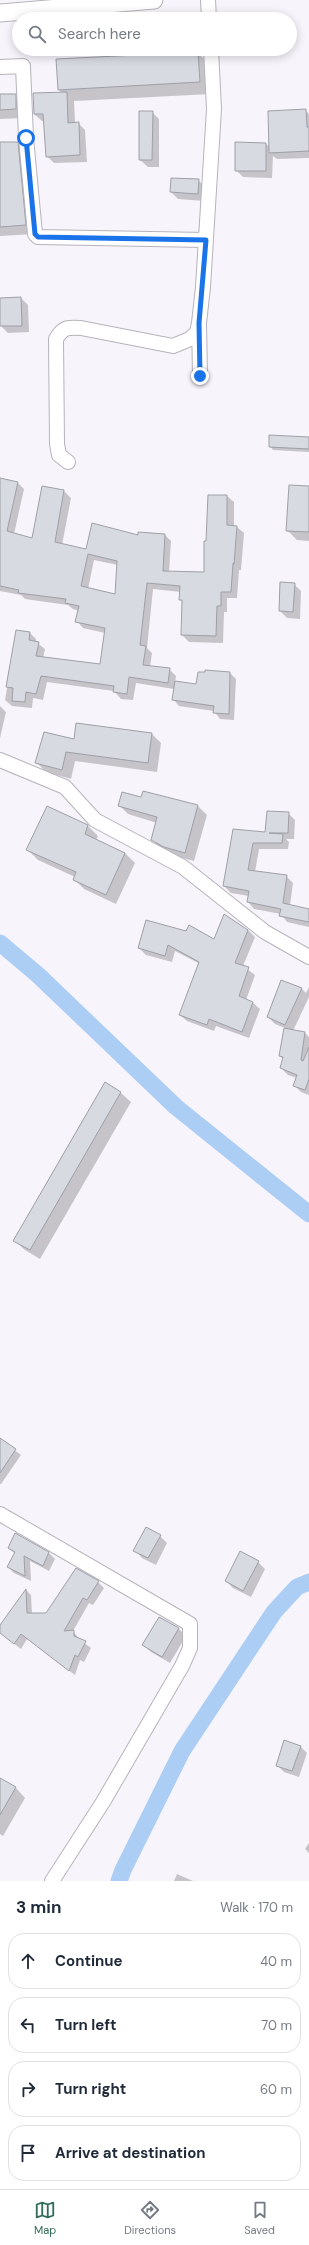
<!DOCTYPE html>
<html lang="en">
<head>
<meta charset="utf-8">
<style>
  :root { --surface:#fff; --page:#f2f2f3; --text:#1f2937; --muted:#747a83; --line:#e0e1e3; --accent:#316c56 }
  body { margin:0; font-family:"DM Sans",sans-serif; background:var(--page); color:var(--text) }
  .stop { position:absolute; width:12px; height:12px; margin:-9px; border:3px solid #1a73e8; border-radius:50%; background:#fff }
  .stop.end { background:#1a73e8; border-color:#fff; box-shadow:0 1px 4px #0008 }
  .list { margin:0; padding:0; list-style:none }
  h2 { display:flex; justify-content:space-between; align-items:center; height:52px; margin:0; padding:0 16px; font-size:17px }
  h2 small { font-size:13px; font-weight:400; color:var(--muted) }
  .list li { display:grid; grid-template-columns:26px 1fr auto; gap:12px; align-items:center; box-sizing:border-box; height:56px; margin:0 8px 8px; padding:0 8px; border:1px solid var(--line); border-radius:16px }
  .list b { display:block; font-size:15px; white-space:nowrap }
  .list em { font-size:13px; font-style:normal; color:var(--muted) }
  .icon { flex:none; width:22px; height:22px; fill:none; stroke:currentColor; stroke-width:2; stroke-linecap:round; stroke-linejoin:round }
  .map { position:relative; flex:none; width:309px; height:1881px; overflow:hidden }
  .search { position:absolute; background:var(--surface); box-shadow:0 2px 10px #0003; left:12px; right:12px; top:12px; height:44px; display:flex; align-items:center; gap:10px; box-sizing:border-box; padding:0 14px; border-radius:22px; color:var(--muted); font-size:15px }
  .sheet { height:308px; background:var(--surface) }
  nav { display:flex; justify-content:space-around; align-items:center; box-sizing:border-box; height:56px; border-top:1px solid var(--line); background:var(--surface); font-size:11px; color:var(--muted) }
  nav a { display:grid; justify-items:center; gap:2px }
  nav .on { color:var(--accent) }
  .map>svg:first-child { display:block }
  .shadow { fill:#0003; fill-rule:evenodd }
  .lines { fill:none; stroke-linecap:round; stroke-linejoin:round }
  .canal { stroke:#accef5; stroke-width:17 }
  .building { fill:#d8dae2; stroke:#9e9fa7; fill-rule:evenodd }
  .minor-casing { stroke:#b7b3bb; stroke-width:16 }
  .tertiary-casing { stroke:#b7b3bb; stroke-width:19 }
  .minor { stroke:#fff; stroke-width:14 }
  .tertiary { stroke:#fff; stroke-width:17 }
  .route { stroke:#1a73e8; stroke-width:5 }
</style>
</head>
<body>
<div class="map">
<svg width="309" height="1881" viewBox="0 0 309 1881">
  <rect width="100%" height="100%" fill="#f8f4fc"/>
  <!-- shadow -->
  <path class="shadow" d="M198,53l12,12 1,29 -137,7 1,22h3l7,7 2,32 -33,1 -7,-7 -2,-35h-3l-8,-7 28,-21 -3,-3z
    M0,95h15l10,9v14l-25,1z
    M305,110l4,4v44l-32,1 -4,-3 -1,22 -29,-1 -7,-7v-27l30,1 4,3z
    M152,112l7,7v48h-11l-8,-7z
    M0,143h17l9,9 8,82 -34,2z
    M198,180l7,7 -1,14 -26,-2 -7,-7z
    M21,298l7,7 1,27 -21,1 -7,-7 -1,-27z
    M309,438v14l-36,-2 -3,-4z
    M0,479l18,4 6,6 -10,45 19,5 9,-51 22,3 7,7 -9,47 24,5 53,-14 26,-1 6,6 -2,31 36,1 1,-31 21,-46 7,6v24l3,1 7,6 -3,37h-2l-2,28h-10v14h-3l-1,31 -34,-1 -7,-7 1,-32 -3,-4 1,-7 -28,-3 -6,59 5,5 -2,14 19,2 7,7 -1,6 22,3 33,-12 6,6 -2,41 -14,-1 -6,-8 -35,-5 -6,-7 1,-10 -38,-6 -3,17 -12,-1 -7,-8 -67,-9 -4,18 -10,-2 -1,10 -20,-2 -7,-6 12,-69 13,2 6,6v3l9,7 -2,9 58,7 4,-32 -22,-5 -6,-7 2,-10 -6,-2 -5,-4 -43,-6 -4,-4 -21,-4zM94,560l24,5 -2,30 -28,-6z
    M309,487v54l-12,-1 -10,-10z
    M294,584l7,7 -1,28 -13,-1 -7,-7z
    M0,706l6,6 -6,26z
    M77,724l75,10 9,9 -4,29 -82,-11 -4,18 -25,-7 -9,-9 38,-22z
    M119,805l79,1 9,9 -13,46 -20,-5 -13,-7 -9,-9 5,-17 -29,-9z
    M47,808l41,18 10,10 -2,4 29,13 10,10 -19,41 -32,-15 -10,-10 1,-2 -37,-17 -10,-10z
    M288,813l7,7 -1,19h-8l3,3 -1,7h-29l-4,23 31,4 7,7 -3,22 19,4v18l-22,-5 -6,-8 -27,-5 -6,-7 1,-6 -18,-3 -7,-7 10,-56 31,3z
    M146,921l69,19 33,-10 7,7 -12,29 12,9 -9,25 7,3 7,6 -11,29 -33,-12 -2,5 -27,-10 -7,-6 20,-51 -25,-13 -3,11 -26,-7 -7,-7z
    M309,987v10l-16,34 12,2 4,4v58l-8,-3 -7,-7 3,-7 -9,-3 -7,-7 2,-9 -3,-3 5,-28 -10,-4 -7,-7 33,-29 5,5z
    M106,1084l15,9 10,9 -91,157 -15,-9 -10,-9z
    M0,1439l21,16 -20,29h-1z
    M16,1534l33,19 6,6 -6,12 -19,-10 1,20 -17,-8 -6,-6 7,-13 -6,-6z
    M160,1536l7,7 -11,22 -14,-7 -7,-8z
    M258,1562l7,7 -14,28 -18,-9 -7,-7z
    M98,1582l6,6 -11,17 -4,-2 -16,28 6,8 12,9 -7,14 -4,-2 -5,15 -48,-36 -6,10 -21,-16v-6l26,-37 5,5 1,19h15z
    M160,1618l19,11 7,7 -16,27 -19,-11 -7,-7z
    M300,1746l7,7 -8,24 -15,-5 -7,-7z
    M0,1779l16,9 9,10 -22,38 -3,-2z
    M309,1843v10l-4,-4z
    M177,1874l16,7h-19z"/>
  <g class="lines">
    <!-- canal -->
    <path class="canal" d="M0,943l38,32 138,132 133,107
      M119,1881l4,-11 59,-119 92,-139 23,-25 12,-5"/>
  </g>
  <!-- building -->
  <path class="building" d="M198,52l2,30 -142,8 -2,-31z
    M67,92l1,31 11,-1 1,33 -34,2 -3,-43h-9l-1,-21z
    M0,94h16v15l-16,1z
    M306,109l1,18h2v24l-40,2 -1,-42z
    M139,111h14l-1,49h-13z
    M0,142h18l8,83 -26,2z
    M235,142l31,1v28h-31z
    M171,178l28,1 -1,15 -28,-2z
    M21,297l1,29h-22v-28z
    M269,435l40,2v12l-40,-2z
    M0,478l18,4 -11,49 25,7 10,-52 22,4 -9,52 31,7 6,-26 46,12v-3l27,2 -2,37 41,1v-31h2l2,-46h19v30l10,1 -3,38 -1,-1 -2,29h-10v14h-4l-1,30 -35,-1 1,-35h-3l1,-14 -33,-3 -7,62 6,1 -3,19 27,3 -2,15 -39,-6 -2,17 -14,-2 1,-6 -73,-10 -5,18 -10,-2 -1,10 -13,-1 1,-13 -7,-1 10,-57 14,2 -1,8 10,2 -3,14 64,8 5,-36 -30,-6 4,-16 -14,-3 1,-4 -48,-6 1,-3 -19,-4zM88,554l29,7 -2,33 -34,-8z
    M289,485l20,1v46l-23,-1z
    M280,582l15,1 -2,29 -14,-1z
    M205,670l25,2 -1,42 -16,-1 1,-7 -42,-6 3,-19 21,3 2,-12h7z
    M76,723l76,10 -4,30 -82,-11 -4,18 -27,-7 9,-31 30,7z
    M143,791l55,14 -13,48 -21,-6 -13,-7 6,-23 -39,-11 4,-14 19,5z
    M47,806l41,19 -3,9 40,19 -19,42 -33,-15 3,-8 -50,-22z
    M267,811l22,1 -1,21h-19l14,1 -1,9h-29l-5,27 39,5 -4,28 26,6v13l-30,-6 2,-7 -34,-7 2,-11 -26,-5 10,-57 32,3z
    M224,914l24,16 -13,33 14,4 -10,29 14,6 -11,30 -33,-13 -2,6 -28,-10 20,-53 -31,-17 -3,11 -27,-8 8,-28 40,11 3,-6 25,14z
    M281,980l21,8 -17,37 -18,-8z
    M284,1028l21,4 -4,28 2,1 6,-14v32l-4,11 -12,-4 4,-11 -17,-7 3,-11 -4,-1z
    M105,1082l16,10 -91,158 -17,-9z
    M0,1438l16,11 -16,24z
    M146,1527l15,8 -13,23 -15,-7z
    M15,1533l34,19 -6,14 -19,-10 1,20 -18,-9 8,-15 -7,-4z
    M240,1551l19,10 -16,30 -18,-10z
    M76,1568l23,13 -12,19 -4,-2 -19,33 10,-1v6l12,5 -8,16 -3,-2 -6,16 -48,-37 -7,10 -14,-11v-8l26,-36 1,24h19z
    M159,1617l20,11 -17,29 -20,-12z
    M284,1740l17,6 -9,25 -16,-5z
    M0,1778l16,9 -16,28z"/>
  <g class="lines">
    <!-- minor casing -->
    <g class="minor-casing">
      <path id="minor" d="M208,0l1,19
        M0,67l23,-1 3,72 9,96 3,3 168,3
        M200,376l-1,-53 4,-36 11,-178 -3,-60
        M68,462l-9,-7 -2,-11 -1,-105c7,-12 12,-12 25,-11l92,18 17,-7 7,-7 2,-9
        M0,760l65,27 30,33 88,47 82,65 44,25
        M0,1514l190,110v24l-8,18 -79,136 -51,79"/>
    </g>
    <!-- tertiary casing -->
    <g class="tertiary-casing">
      <path id="tertiary" d="M0,13l154,-13"/>
    </g>
    <!-- minor -->
    <use href="#minor" class="minor"/>
    <!-- tertiary -->
    <use href="#tertiary" class="tertiary"/>
  </g>
  <g class="lines">
    <!-- route -->
    <path class="route" d="M26,138l9,96 3,3 168,3 -7,83 1,53"/>
  </g>
</svg>
<div class="stop" style="left:26px;top:138px"></div>
<div class="stop end" style="left:200px;top:376px"></div>
<div class="search"><svg class="icon" aria-label="search" viewBox="0 0 24 24"><circle cx="10" cy="10" r="6"/><path d="M15 15l6 6"/></svg>Search here</div>
</div>
<section class="sheet">
<h2>3 min<small>Walk · 170 m</small></h2>
<ul class="list">
<li><svg class="icon" aria-label="ahead" viewBox="0 0 24 24"><path d="M12 20V5M6 11l6-6 6 6"/></svg><div><b>Continue</b></div><em>40 m</em></li>
<li><svg class="icon" aria-label="left" viewBox="0 0 24 24"><path d="M17 20v-9H6M10 6l-5 5 5 5"/></svg><div><b>Turn left</b></div><em>70 m</em></li>
<li><svg class="icon" aria-label="right" viewBox="0 0 24 24"><path d="M7 20v-9h11M14 6l5 5-5 5"/></svg><div><b>Turn right</b></div><em>60 m</em></li>
<li><svg class="icon" aria-label="arrive" viewBox="0 0 24 24"><path d="M6 21V4h12l-3 4 3 4H6"/></svg><div><b>Arrive at destination</b></div></li>
</ul>
</section>
<nav>
<a class="on"><svg class="icon" aria-label="map" viewBox="0 0 24 24"><path d="M3 6l6-2 6 2 6-2v14l-6 2-6-2-6 2zM9 4v14M15 6v14"/></svg>Map</a>
<a><svg class="icon" aria-label="directions" viewBox="0 0 24 24"><path d="M12 3l9 9-9 9-9-9zM9 14v-3h6M13 9l2 2-2 2"/></svg>Directions</a>
<a><svg class="icon" aria-label="saved" viewBox="0 0 24 24"><path d="M7 4h10v16l-5-4-5 4z"/></svg>Saved</a>
</nav>
</body>
</html>
